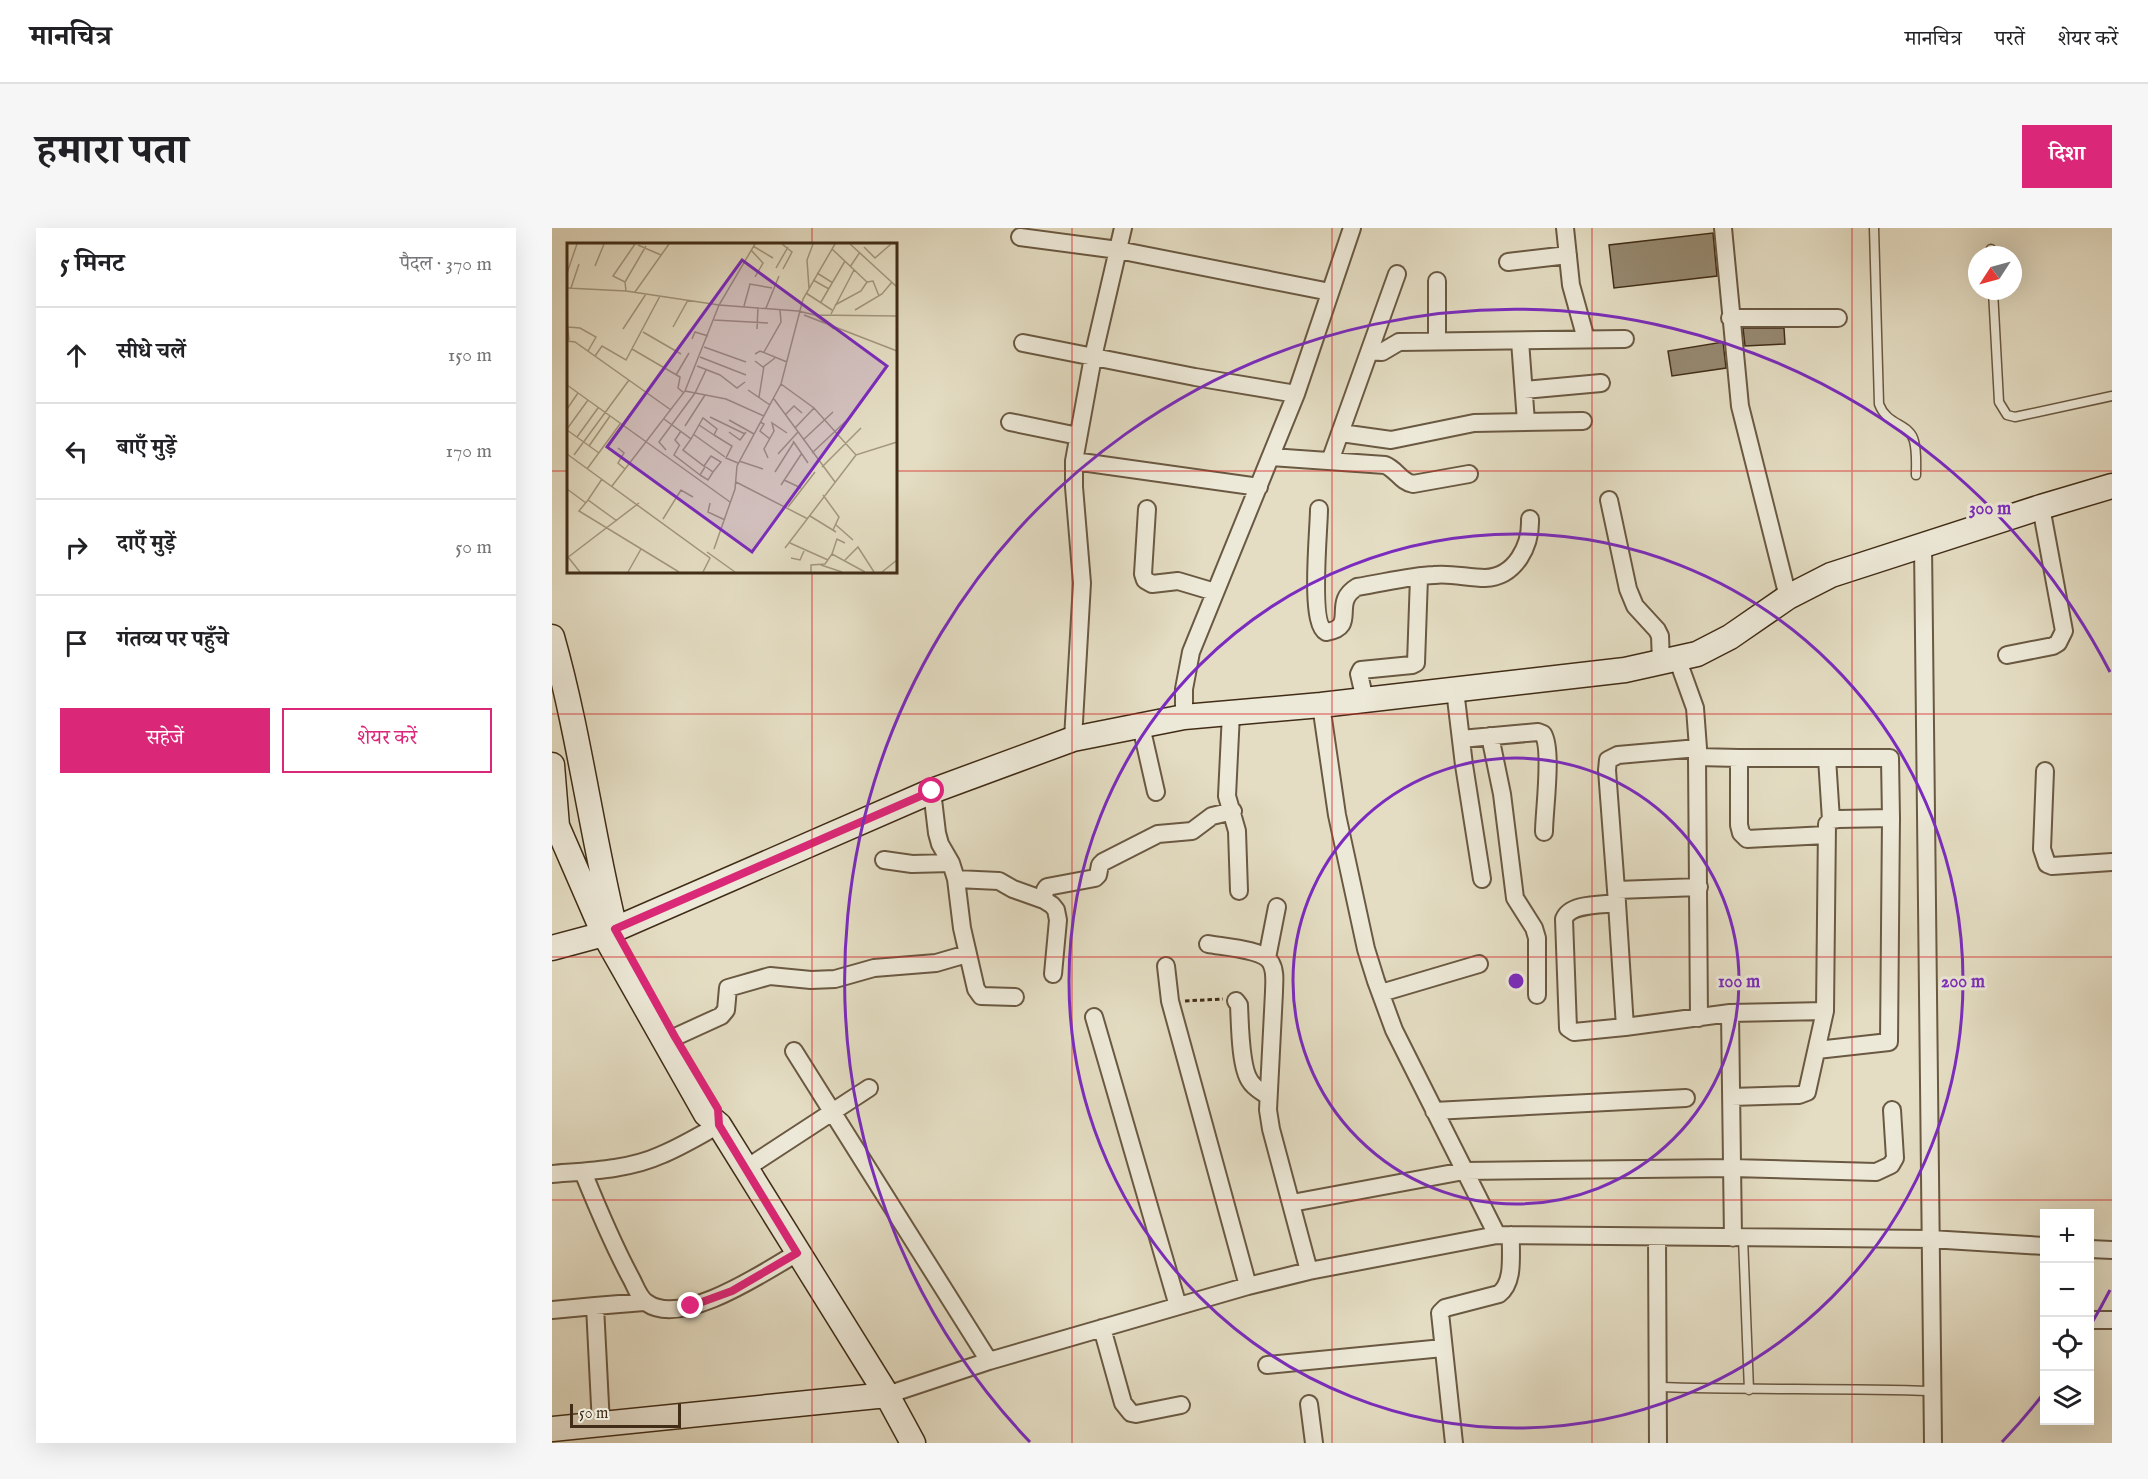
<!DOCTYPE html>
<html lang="hi">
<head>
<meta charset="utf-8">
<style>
  :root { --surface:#fff; --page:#f6f6f6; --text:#202124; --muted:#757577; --line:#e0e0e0; --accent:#db2777 }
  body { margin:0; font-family:"IM FELL English","Noto Serif Devanagari",serif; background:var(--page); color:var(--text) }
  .controls { position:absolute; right:18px; bottom:18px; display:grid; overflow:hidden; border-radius:0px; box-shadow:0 6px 24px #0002 }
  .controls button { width:54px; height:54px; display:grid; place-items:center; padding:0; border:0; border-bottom:2px solid var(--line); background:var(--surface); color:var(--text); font:30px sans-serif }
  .compass { position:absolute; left:1416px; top:18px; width:54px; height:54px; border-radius:50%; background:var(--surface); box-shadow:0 6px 24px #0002; rotate:234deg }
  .scale { position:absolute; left:18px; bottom:15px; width:111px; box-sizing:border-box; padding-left:6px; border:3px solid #412d17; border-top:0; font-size:16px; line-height:21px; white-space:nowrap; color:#412d17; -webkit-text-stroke:4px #ede9d8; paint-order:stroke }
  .stop { position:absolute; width:18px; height:18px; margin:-14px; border:4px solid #db2777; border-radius:50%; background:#fff }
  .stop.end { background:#db2777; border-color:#fff; box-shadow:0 2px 6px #0008 }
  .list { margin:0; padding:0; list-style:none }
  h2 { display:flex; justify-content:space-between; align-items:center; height:78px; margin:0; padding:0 24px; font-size:26px }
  h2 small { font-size:20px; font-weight:400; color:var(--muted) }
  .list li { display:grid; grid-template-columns:39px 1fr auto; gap:18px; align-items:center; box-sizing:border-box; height:96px; padding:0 24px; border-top:2px solid var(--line) }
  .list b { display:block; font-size:22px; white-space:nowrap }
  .list em { font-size:20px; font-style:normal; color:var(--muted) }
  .actions { display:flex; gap:12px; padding:18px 24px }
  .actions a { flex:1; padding:14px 0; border:2px solid var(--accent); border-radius:0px; text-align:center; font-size:21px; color:var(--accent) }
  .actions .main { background:var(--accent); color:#fff }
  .icon { flex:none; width:33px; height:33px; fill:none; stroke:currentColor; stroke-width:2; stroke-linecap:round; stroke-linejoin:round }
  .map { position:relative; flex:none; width:1560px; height:1215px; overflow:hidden; border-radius:0px }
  header { display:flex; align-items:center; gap:36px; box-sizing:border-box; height:84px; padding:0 30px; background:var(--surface); border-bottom:2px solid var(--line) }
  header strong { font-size:28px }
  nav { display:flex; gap:33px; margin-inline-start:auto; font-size:21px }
  .intro { display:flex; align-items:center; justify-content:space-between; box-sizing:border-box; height:144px; padding:0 36px }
  h1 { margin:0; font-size:42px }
  .button { padding:15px 27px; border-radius:0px; background:var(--accent); color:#fff; font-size:21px; font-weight:700 }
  main { display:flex; gap:36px; padding:0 36px }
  aside { flex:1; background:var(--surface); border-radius:0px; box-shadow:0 6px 24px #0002 }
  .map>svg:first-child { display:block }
  .building { fill:#968970; stroke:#412d17; stroke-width:1.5 }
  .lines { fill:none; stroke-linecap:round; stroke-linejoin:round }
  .lane-casing { stroke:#6a5942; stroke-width:11 }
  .street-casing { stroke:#6a5942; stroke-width:20 }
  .secondary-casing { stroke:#412d17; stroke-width:27 }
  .path { stroke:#412d17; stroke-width:3; stroke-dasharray:4.5 3; stroke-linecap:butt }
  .lane { stroke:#ede9d8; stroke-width:8 }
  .street { stroke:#ede9d8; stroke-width:16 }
  .secondary { stroke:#ede9d8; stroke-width:24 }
  .route { stroke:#db2777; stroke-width:8 }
  .grid { fill:none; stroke:#d62828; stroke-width:1.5; stroke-opacity:0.55 }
  .ring { fill:none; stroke:#7b2cbf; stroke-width:3 }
  .inset-road { fill:none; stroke:#a3977e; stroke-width:1.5 }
  .view { fill:#7b2cbf; fill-opacity:0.15; stroke:#7b2cbf; stroke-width:3 }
  .inset-edge { fill:none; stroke:#412d17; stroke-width:3 }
  .centre { fill:#7b2cbf; stroke:#ede9d8; stroke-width:3 }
  .ring-label { font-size:18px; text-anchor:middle; font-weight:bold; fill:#7b2cbf; stroke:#ede9d8; stroke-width:6; stroke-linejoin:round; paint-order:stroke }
</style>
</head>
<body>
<header>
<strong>मानचित्र</strong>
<nav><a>मानचित्र</a><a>परतें</a><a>शेयर करें</a></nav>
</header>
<div class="intro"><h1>हमारा पता</h1><a class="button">दिशा</a></div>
<main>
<aside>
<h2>5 मिनट<small>पैदल · 370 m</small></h2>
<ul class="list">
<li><svg class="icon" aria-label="ahead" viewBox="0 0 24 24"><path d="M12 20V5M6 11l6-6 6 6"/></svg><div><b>सीधे चलें</b></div><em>150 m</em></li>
<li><svg class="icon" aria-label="left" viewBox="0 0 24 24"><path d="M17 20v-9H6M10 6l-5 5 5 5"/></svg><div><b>बाएँ मुड़ें</b></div><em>170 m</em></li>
<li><svg class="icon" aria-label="right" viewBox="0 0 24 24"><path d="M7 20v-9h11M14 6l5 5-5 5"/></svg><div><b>दाएँ मुड़ें</b></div><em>50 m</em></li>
<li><svg class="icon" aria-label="arrive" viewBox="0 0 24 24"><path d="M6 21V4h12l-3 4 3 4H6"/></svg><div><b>गंतव्य पर पहुँचे</b></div></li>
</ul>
<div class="actions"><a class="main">सहेजें</a><a>शेयर करें</a></div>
</aside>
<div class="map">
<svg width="1560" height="1215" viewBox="0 0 1560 1215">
  <rect width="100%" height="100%" fill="#e4ddc3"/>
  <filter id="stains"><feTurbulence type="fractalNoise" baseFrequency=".00333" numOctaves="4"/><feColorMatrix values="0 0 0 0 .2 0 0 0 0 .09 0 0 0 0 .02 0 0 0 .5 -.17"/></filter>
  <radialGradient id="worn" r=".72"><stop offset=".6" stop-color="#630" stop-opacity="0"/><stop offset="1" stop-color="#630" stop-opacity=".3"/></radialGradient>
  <!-- building -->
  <path class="building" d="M1161,5l4,43 -103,12 -5,-43z
    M1191,100h41l1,16 -40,2z
    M1171,114l3,26 -54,8 -4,-25z"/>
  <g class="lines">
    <!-- lane casing -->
    <g class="lane-casing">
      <path id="lane" d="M1322,0l5,176c8,22 31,19 35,37 3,11 2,23 2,34
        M1439,21v6
        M1441,63l6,111 8,13 8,2 97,-21
        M1191,1010l6,152
        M1106,1159c91,3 183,1 274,4"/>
    </g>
    <!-- street casing -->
    <g class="street-casing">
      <path id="street" d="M1013,0l6,57 15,54
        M1171,0l17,178 48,191
        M468,9l98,13 212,42
        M956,34l60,-7
        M885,53v60
        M1178,90h108
        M968,113l6,81
        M471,115l172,34 101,17
        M818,123l12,1 17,-10 226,-3
        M972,162l77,-7
        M458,194l68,14
        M789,205l50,7 83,-17 109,-2
        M719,229l114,8c11,4 16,17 28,19l56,-10
        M522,233l185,26
        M778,233l67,-187
        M1057,272l19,89 7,17 22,24 3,6 1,26
        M595,281l-4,65 2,6 7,4 26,-3 37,11
        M767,281c0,21 -10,114 7,123 33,-5 4,-29 31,-45 26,-4 52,-11 77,-12 17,-2 34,3 51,3 31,-1 46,-33 45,-59
        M1371,317l10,898
        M1455,427l46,-9 5,-3 6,-12 -23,-124
        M903,462l9,75 18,114
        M813,472l-6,-26 2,-4 51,-5 4,-2 3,-86
        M769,477l16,110 29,134 10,32 18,49 103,205
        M679,485l-4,83 10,35 2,60
        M632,489v-28l7,-37 105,-258 56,-166
        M589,498l15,66
        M938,508l12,58 13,104 19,30 3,10v57
        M521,511l9,-156 -8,-96v-26l19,-104 30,-129
        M909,511l77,-7 5,2c10,15 1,77 1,98
        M1146,520l-1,9 42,1
        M1145,529l2,261
        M1275,530h63l1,60
        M1493,543l-3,78 5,15 5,2 60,-4
        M380,563l5,42 3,11 11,19 5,16 6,49 14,61 5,7 34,1
        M1274,607l-79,4 -6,-6 -2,-8v-67h88l4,62
        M332,632l28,4 39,-1
        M404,651l43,2 14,8 31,11 8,5 4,5 2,10 -5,54
        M1065,662l82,-3
        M492,672l1,-10 2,-3 48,-9 3,-3 2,-10 3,-3 55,-28 34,-3 20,-15 21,-5
        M1065,675l-10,-133 1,-10 10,-5 80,-7 -3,-40 -18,-50
        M656,716c15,3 56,5 63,19 5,9 3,20 3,29l-6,118 3,19 38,142
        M715,730l10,-51
        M614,738l4,35 78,285
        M829,765l98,-29
        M684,773l3,4c1,18 1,62 11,76 4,7 11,10 18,15
        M542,789l84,289
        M1073,799l-51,5 -6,-4 -4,-109c6,-16 38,-14 53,-16l8,124 105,-14
        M123,809l46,-21 5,-6 2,-22 42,-12 41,4 24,-1 39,-11 62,-5 31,-9
        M242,823l195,310
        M1179,869l68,-2 8,-3 18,-81
        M882,883l252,-13
        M193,941l124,-81
        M31,944c15,37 30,73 49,108 4,8 8,19 15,23 35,25 119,-32 150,-50
        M0,946c36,-3 76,-4 109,-19 20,-8 39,-20 58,-30
        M740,975l172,-32 268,-3 144,4 15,-7 4,-7 -3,-48
        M1105,1009l1,206
        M1181,1010l-3,-225 95,-2 2,-187 4,-4 7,-1 53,-1 -2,224 -72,8
        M1538,1021l22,1
        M0,1082l43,-4
        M1538,1092h22
        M550,1100l21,75 8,10 5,1 45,-9
        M715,1137l176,-17
        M335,1167l102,-34 259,-75 61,-15 188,-36 433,4 114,7
        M757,1176l5,39
        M49,1197l-6,-119 49,-4
        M902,1215l-14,-130 5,-5 54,-14c16,-12 11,-40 12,-59"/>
    </g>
    <!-- secondary casing -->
    <g class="secondary-casing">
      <path id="secondary" d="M0,409c27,95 39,193 62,288
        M0,537l5,61 47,108 102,180 13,11 168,270 26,48
        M0,720l52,-14 328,-143 141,-52 111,-22 137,-12 304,-35 72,-16 33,-17 58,-40 43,-22 210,-68 71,-21
        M0,1201l335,-34"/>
    </g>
    <!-- path -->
    <path class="path" d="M633,773l38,-2"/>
    <!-- lane -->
    <use href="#lane" class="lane"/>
    <!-- street -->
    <use href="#street" class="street"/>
    <!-- secondary -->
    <use href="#secondary" class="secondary"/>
  </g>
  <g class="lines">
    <!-- route -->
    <path class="route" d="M139,1078l41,-15 65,-38 -78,-128 -1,-16 -43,-72 -60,-108 317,-138"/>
  </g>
  <!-- grid -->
  <path class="grid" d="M260,0v16M520,0v1215M780,0v1215M1040,0v1215M1300,0v1215M0,243h16M344,243h1216M260,344v871M0,486h1560M0,729h1560M0,972h1560"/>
  <!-- distance rings -->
  <g class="ring">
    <circle cx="964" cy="753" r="223"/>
    <circle cx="964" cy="753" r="447"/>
    <path d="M1558 1062A670 670 0 0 1 1538 1098M1492 1165A670 670 0 0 1 1450 1214M478 1214A670 670 0 1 1 1558 444"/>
  </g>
  <!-- overview -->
  <g transform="translate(15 15)">
    <rect width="330" height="330" fill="#e4ddc3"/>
    <path class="inset-road" d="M215,1l10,8 -9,17M283,1l47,43M71,2l23,10M186,3l20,12M297,4l11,11 16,-14M265,6l35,33 -6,9 -26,14M184,7l12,13 -8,14M28,23l9,-22M283,24l10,-15M209,25l12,-21M0,30l10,-29M250,30l16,10M246,37l16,9M58,39l21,-36M300,39l6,-1 6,15M0,45l59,3 93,14 79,6 17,4 19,14M4,45l8,-24M242,45l-2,-28 6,-16M59,48l-1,-9 -12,-6 22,-32M68,49l34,-48M239,50l26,17M254,59l24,-41M177,63l6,-22 22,4M199,65l13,-32M288,67l27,-16 10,-12M264,71l23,-44M237,72l93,36M248,72l82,1M0,77l2,20M147,77l54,3M1,84l12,1 16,9 -8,14M106,84l15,-27M56,86l23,-35M190,86l1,-22M76,89l38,22M125,96l3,-7 13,4M0,98l8,1 96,68M137,104l42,15M65,106l48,28 -2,11 6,5M197,109l17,-30 -1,-12M188,111l5,-3 27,11M28,113l7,-10 24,14 34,-64M133,114l46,18M188,118l8,6 12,-9M130,123l23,9 17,13 8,-6M109,132l13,-22M214,141l33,24 42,47 41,-13M0,142l163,117M181,147l22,15M118,148l41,8 38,17M192,154l5,-31M207,156l61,83M0,166l11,-16M219,171l8,-8 8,7M143,174l35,17M97,176l27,20 -8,11 22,17 -5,8 -26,-20 5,-9M162,177l25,14M193,179l4,2 -4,7 10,8M118,183l20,-31M228,185l19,-20M0,186l21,-29M0,187l32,23M162,189l11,8 6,-8M126,191l32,23M147,192l18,11 -6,12 12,5M10,194l21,-29M124,196l8,-14 15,10 3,-6 -14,-11 -4,7M236,197l30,-28M226,198l15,22M22,203l21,-30M113,203l-5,-6 6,-9M51,205l6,5 -6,10 7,6M99,207l-7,-8 36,-49 11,-23M245,210l34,-32M0,211l143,104 -7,14M211,211l20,-22M7,212l55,-75M201,215l-4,-9 10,-18 -2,-8 15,10M172,218l24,8M137,223l7,-10 10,6 -8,10 -7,-5M255,224l39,-39M20,226l33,-45M208,229l19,-30M133,232l8,5 5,-8M217,237l17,8M169,239l72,37M214,242l21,-32M45,243l73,-95 34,-86 36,-61M0,246l19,14M256,252l16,22 -6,13M21,257l14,-21M143,260l-2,9 17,8M221,264l27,-35M243,273l26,16M96,276l18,-29 12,7M50,278l-29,-21 -9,11 100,61M269,282l17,15M223,300l38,17M218,305l71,-93M147,306l21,-60 2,-23 44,-82 22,-85 32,-55M140,309l28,20M265,311l5,-15 8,4M1,314l12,15M0,315l72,-55M224,315l9,2 4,-9M278,317l13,-13 16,25M254,322l21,7M61,329l13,-23M244,329v-7l14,-1 7,-10 33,18M315,329l15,-12"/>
    <path class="view" d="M175,17l145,106 -135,186 -145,-105z"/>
    <rect width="330" height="330" class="inset-edge"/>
  </g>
  <circle cx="964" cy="753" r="9" class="centre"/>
  <g class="ring-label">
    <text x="1438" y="286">300 m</text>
    <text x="1187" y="759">100 m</text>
    <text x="1411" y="759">200 m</text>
  </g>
  <rect width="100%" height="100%" filter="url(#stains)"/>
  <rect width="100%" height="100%" fill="url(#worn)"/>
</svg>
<div class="controls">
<button>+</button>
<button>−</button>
<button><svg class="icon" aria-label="locate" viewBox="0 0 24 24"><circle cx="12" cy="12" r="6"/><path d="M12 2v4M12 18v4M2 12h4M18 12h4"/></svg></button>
<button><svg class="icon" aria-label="layers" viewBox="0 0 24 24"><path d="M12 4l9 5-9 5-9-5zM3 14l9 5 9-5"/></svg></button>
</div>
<svg class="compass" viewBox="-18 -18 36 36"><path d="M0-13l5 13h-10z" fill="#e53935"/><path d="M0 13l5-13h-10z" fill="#757577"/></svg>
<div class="scale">50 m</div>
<div class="stop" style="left:380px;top:563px"></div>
<div class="stop end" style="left:139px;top:1078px"></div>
</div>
</main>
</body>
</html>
